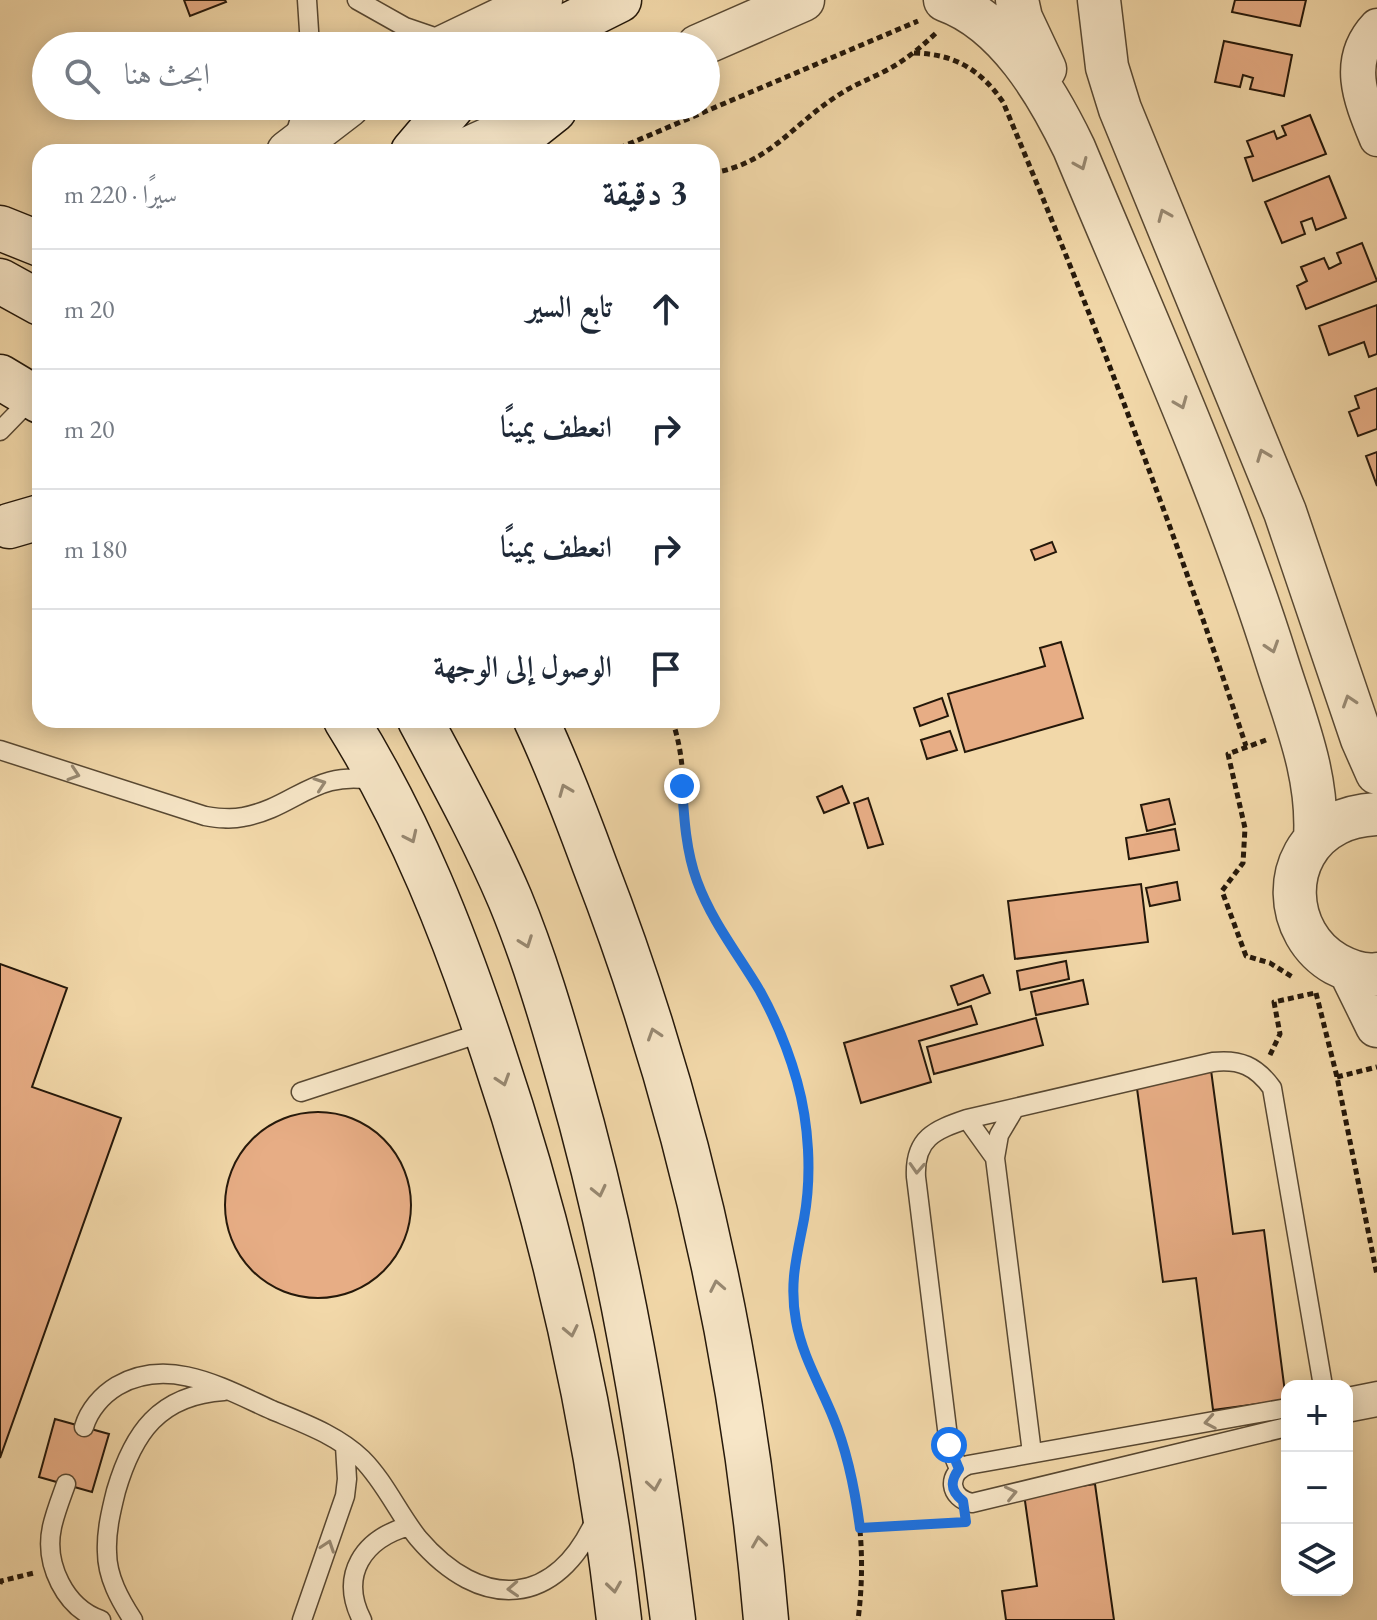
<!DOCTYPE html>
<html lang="ar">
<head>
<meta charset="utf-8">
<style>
  :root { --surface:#fff; --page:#f6f6f7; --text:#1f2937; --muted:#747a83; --line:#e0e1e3 }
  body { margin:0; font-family:"EB Garamond",Amiri,serif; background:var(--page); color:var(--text); direction:rtl }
  .controls { position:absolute; right:24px; bottom:24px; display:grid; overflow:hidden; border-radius:16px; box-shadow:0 4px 20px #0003 }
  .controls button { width:72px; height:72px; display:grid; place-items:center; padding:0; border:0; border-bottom:2px solid var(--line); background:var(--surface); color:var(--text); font:40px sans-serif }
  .stop { position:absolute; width:24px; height:24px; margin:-18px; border:6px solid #1a73e8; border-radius:50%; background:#fff }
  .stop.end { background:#1a73e8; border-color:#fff; box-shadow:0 2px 8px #0008 }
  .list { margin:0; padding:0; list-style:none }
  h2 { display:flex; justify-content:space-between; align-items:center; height:104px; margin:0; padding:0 32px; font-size:34px }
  h2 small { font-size:26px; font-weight:400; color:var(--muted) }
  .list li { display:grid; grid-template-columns:52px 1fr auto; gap:24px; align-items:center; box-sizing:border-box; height:120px; padding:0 32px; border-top:2px solid var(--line) }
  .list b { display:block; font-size:30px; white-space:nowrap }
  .list em { font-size:26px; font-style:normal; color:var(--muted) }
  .icon { flex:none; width:44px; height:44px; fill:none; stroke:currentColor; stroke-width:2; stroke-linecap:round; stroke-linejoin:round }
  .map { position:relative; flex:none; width:1377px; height:1620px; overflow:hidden; direction:ltr }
  .search { position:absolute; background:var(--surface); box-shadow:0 4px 20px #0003; left:32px; top:32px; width:688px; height:88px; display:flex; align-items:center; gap:20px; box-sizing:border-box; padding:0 28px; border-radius:44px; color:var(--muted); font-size:30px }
  .panel { position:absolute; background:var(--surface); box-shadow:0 4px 20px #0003; left:32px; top:144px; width:688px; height:584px; border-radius:24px; direction:rtl }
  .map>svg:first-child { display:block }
  .building { fill:#e7ad85; stroke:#25180a; stroke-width:2 }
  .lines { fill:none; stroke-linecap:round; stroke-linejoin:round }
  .service-casing { stroke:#584832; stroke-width:21 }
  .minor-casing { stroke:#584832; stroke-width:37 }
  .tertiary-casing { stroke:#584832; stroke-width:45 }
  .secondary-casing { stroke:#25180a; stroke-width:47 }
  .path { stroke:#25180a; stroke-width:5; stroke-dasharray:6 4; stroke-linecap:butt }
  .service { stroke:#f7e6c7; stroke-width:18 }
  .minor { stroke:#f7e6c7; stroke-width:34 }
  .tertiary { stroke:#f7e6c7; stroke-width:42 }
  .secondary { stroke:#f7e6c7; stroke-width:44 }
  .oneway { stroke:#988972 }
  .route { stroke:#1a73e8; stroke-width:10 }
</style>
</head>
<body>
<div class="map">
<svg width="1377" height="1620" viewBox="0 0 1377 1620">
  <rect width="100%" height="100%" fill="#f2d8a9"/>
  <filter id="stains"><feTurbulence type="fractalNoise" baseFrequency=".0025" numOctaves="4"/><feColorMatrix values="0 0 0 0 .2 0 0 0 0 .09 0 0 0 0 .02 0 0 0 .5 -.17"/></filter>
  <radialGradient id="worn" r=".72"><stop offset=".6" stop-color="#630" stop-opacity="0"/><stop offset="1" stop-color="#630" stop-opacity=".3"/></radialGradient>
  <!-- building -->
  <path class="building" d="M184,0h41l1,2 -36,14z
    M1235,0h71l-6,26 -68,-14z
    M1224,41l68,14 -8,41 -34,-7 3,-11 -10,-3 -3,12 -25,-5z
    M1310,115l16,39 -73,27 -8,-23 8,-2 -6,-15 27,-10 3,8 9,-4 -4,-9z
    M1329,176l17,42 -30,12 -4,-12 -11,4 4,12 -23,9 -17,-41z
    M1362,243l15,38 -71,28 -9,-23 10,-5 -6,-14 23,-9 5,11 12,-6 -4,-10z
    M1377,305v49l-8,3 -5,-15 -35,13 -10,-29z
    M1377,388v41l-19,7 -9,-24 10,-4 -4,-12z
    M1377,452v34l-11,-30z
    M1052,542l4,10 -21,8 -4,-10z
    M1061,642l22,76 -118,34 -17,-58 97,-28 -5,-18z
    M942,698l6,18 -28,10 -6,-18z
    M950,731l7,19 -30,9 -6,-19z
    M842,786l7,17 -25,10 -7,-16z
    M868,798l15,46 -15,4 -14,-45z
    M1169,799l6,25 -28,7 -6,-26z
    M1175,829l4,21 -50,9 -3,-21z
    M1177,882l3,18 -30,6 -4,-18z
    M1141,884l7,58 -133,17 -7,-58z
    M1066,961l3,18 -49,11 -3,-19z
    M0,964l67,24 -35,99 89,31 -121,340z
    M983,975l7,18 -32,12 -7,-19z
    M1083,980l5,24 -52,11 -5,-23z
    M971,1006l6,18 -58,17 12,41 -70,21 -17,-60z
    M1036,1018l7,27 -109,29 -7,-27z
    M1211,1070l22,164 31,-4 22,170 -73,10 -17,-132 -33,4 -27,-201z
    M225 1205a93 93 0 1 1 186 0a93 93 0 1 1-186 0Z
    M55,1419l54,15 -17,58 -53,-15z
    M1095,1484l19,136h-108l-4,-29 35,-5 -13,-92z"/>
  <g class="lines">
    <!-- service casing -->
    <g class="service-casing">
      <path id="service" d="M307,0l3,46
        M357,0l48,27 44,15
        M294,138l10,-32
        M0,431l34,-35
        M0,750l205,66c12,2 25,4 38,1 54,-10 71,-49 135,-36
        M301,1092l186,-61
        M1015,1108l-16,27 -4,23 37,295
        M967,1119l28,39
        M1347,1397l30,-6
        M1287,1408l-319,57c-22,9 -19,33 4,38l315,-76
        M1347,1413l30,-6
        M84,1427c5,-17 18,-32 33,-41 52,-30 106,2 155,24 31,13 65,25 90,49 23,23 36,54 56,79 63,74 139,71 179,-22
        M959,1469l-10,-24 -33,-268c-2,-39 19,-47 51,-58l246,-57c27,-3 43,4 59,26l51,298
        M66,1484c-5,14 -11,29 -14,43 -8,37 13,81 49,93
        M133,1620c-13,-20 -26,-43 -26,-68 -1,-20 4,-41 9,-61 17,-58 43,-96 108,-100
        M302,1620l43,-124 2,-17 -2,-33
        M362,1620c-23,-45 1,-81 47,-94"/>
    </g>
    <!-- minor casing -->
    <g class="minor-casing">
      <path id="minor" d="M1377,26c-33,35 -16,74 0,113"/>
    </g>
    <!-- tertiary casing -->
    <g class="tertiary-casing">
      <path id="tertiary" d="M945,0c61,22 102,92 129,148 71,170 148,339 203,514 19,60 42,114 38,177
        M1017,0l4,18 24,51
        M1099,0l8,67 13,42 165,403 77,227 15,34
        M445,46l96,-46
        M698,46l105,-46
        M288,152l60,-46
        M460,152l75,-34
        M1377,814c-15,1 -28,3 -41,10 -57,29 -53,110 0,140 13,7 26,12 41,10
        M1350,971l27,55"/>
    </g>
    <!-- secondary casing -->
    <g class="secondary-casing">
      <path id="secondary" d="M527,46l92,-46
        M413,152l39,-46
        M501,152l53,-42
        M0,228l40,16
        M0,281l40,22
        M0,377l40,24
        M9,526l31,-9
        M346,720c65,104 109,216 147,332 62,184 104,375 126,568
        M420,720c31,58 64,118 90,179 24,58 42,119 59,179 51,177 81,359 104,542
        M536,720c22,47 41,97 59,146 94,243 149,495 171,754"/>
    </g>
    <!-- path -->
    <path class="path" d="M914,53c40,1 66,16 89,49 89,212 171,426 243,644
      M610,152l308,-131
      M712,173c57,-9 80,-48 125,-77 16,-11 33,-17 50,-26 19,-10 34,-23 49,-37
      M672,720c19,52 6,109 25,161 15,41 42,73 63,111 23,38 37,81 44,125 5,33 6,69 0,103 -7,36 -15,64 -8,102 7,34 25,63 37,95 26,65 34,134 25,203
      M1266,740l-38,14 17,74 -2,35 -21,28 24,65 24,7 24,15
      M1316,993l21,84 40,198
      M1270,1055l10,-21 -6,-32 41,-9
      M1337,1077l40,-10
      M860,1528l95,-6
      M0,1584l1,-3 33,-8"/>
    <!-- service -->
    <use href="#service" class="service"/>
    <!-- minor -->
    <use href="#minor" class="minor"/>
    <!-- tertiary -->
    <use href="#tertiary" class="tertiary"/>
    <!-- secondary -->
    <use href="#secondary" class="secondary"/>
  </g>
  <!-- one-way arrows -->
  <defs><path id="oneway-chevron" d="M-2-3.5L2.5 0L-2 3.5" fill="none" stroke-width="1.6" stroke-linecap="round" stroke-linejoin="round" transform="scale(2)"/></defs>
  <g class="oneway">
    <use href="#oneway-chevron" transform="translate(1081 164) rotate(67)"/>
    <use href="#oneway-chevron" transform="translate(1164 215) rotate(-113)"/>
    <use href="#oneway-chevron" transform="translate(1181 403) rotate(68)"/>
    <use href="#oneway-chevron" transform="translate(1263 455) rotate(-111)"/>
    <use href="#oneway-chevron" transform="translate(1272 647) rotate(72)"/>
    <use href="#oneway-chevron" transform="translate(1349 701) rotate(-108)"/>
    <use href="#oneway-chevron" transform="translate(74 774) rotate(18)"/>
    <use href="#oneway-chevron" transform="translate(320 784) rotate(-19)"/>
    <use href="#oneway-chevron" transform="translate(565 790) rotate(-112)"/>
    <use href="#oneway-chevron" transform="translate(411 837) rotate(65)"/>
    <use href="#oneway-chevron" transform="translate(526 942) rotate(70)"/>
    <use href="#oneway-chevron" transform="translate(654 1034) rotate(-108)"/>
    <use href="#oneway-chevron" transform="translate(503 1080) rotate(72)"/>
    <use href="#oneway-chevron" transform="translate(917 1168) rotate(93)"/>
    <use href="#oneway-chevron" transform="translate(599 1191) rotate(77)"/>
    <use href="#oneway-chevron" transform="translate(717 1286) rotate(-101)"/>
    <use href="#oneway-chevron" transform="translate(571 1331) rotate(78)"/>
    <use href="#oneway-chevron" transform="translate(1210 1422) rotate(170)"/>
    <use href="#oneway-chevron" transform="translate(654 1485) rotate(81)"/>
    <use href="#oneway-chevron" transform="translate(1011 1493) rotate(-13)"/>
    <use href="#oneway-chevron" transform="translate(759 1542) rotate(-98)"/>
    <use href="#oneway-chevron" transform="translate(328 1546) rotate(-71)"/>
    <use href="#oneway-chevron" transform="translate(614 1587) rotate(82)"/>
    <use href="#oneway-chevron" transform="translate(513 1589) rotate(177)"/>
  </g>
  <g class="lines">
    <!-- route -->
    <path class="route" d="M682,786c2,32 4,65 15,95 15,41 41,73 63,110 16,29 28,58 37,90 12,43 15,94 7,138 -7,37 -15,63 -8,102 6,34 24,64 37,96 15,36 22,73 27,111l106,-6 -3,-21c-13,-10 -13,-20 -4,-32l-10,-24"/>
  </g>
  <rect width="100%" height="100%" filter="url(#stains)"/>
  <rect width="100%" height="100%" fill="url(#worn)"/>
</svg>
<div class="controls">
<button>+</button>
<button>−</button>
<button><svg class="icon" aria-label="layers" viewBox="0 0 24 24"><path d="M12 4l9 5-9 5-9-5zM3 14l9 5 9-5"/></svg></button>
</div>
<div class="stop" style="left:949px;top:1445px"></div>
<div class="stop end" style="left:682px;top:786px"></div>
<div class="search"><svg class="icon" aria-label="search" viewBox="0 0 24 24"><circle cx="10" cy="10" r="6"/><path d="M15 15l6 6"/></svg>ابحث هنا</div>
<section class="panel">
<h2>3 دقيقة<small>سيرًا · 220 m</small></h2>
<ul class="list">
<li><svg class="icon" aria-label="ahead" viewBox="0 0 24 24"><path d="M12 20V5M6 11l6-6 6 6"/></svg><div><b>تابع السير</b></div><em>20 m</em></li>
<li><svg class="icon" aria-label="right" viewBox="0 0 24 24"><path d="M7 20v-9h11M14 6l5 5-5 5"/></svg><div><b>انعطف يمينًا</b></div><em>20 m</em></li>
<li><svg class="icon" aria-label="right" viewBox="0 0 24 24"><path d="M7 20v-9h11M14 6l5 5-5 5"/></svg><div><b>انعطف يمينًا</b></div><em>180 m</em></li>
<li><svg class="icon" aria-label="arrive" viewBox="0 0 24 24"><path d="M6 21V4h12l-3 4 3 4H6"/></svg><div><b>الوصول إلى الوجهة</b></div></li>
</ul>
</section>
</div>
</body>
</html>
